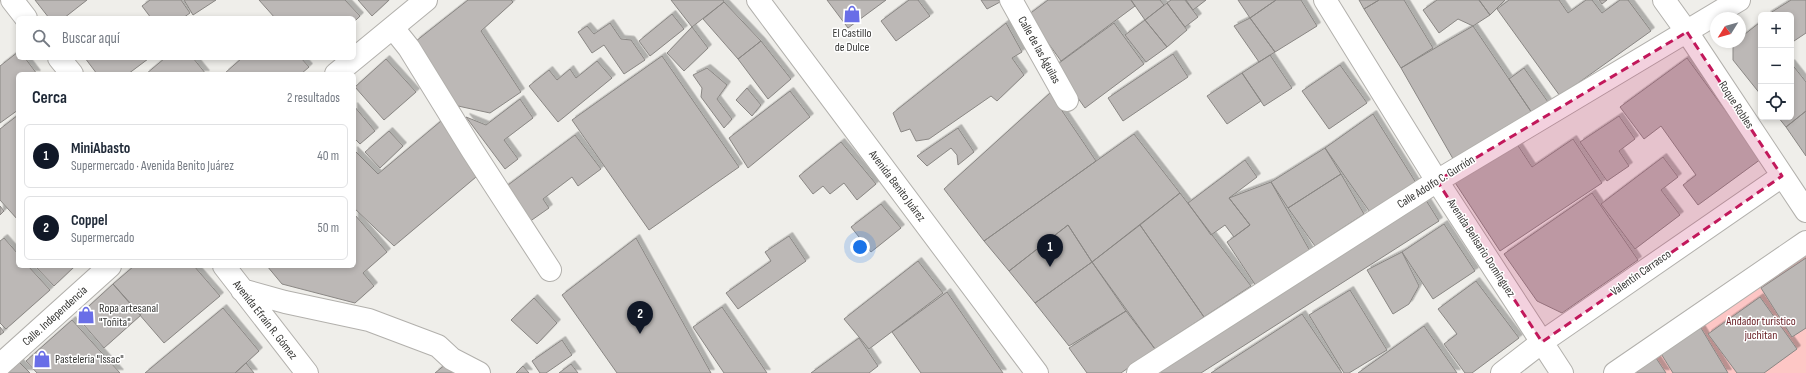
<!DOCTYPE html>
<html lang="es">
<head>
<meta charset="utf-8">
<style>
  :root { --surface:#fff; --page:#f2f2f3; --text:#1f2937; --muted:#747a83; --line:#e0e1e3; --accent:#111827 }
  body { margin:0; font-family:"Sofia Sans Condensed",sans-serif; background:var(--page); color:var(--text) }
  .controls { position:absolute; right:12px; top:12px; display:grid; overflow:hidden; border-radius:6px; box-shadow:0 2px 6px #0003 }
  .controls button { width:36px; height:36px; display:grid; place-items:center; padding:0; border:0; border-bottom:1px solid var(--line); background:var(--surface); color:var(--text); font:20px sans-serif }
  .compass { position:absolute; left:1710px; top:12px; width:36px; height:36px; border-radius:50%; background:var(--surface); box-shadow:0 2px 6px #0003; rotate:233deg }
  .you { position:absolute; left:860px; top:247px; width:14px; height:14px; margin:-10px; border:3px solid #fff; border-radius:50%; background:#1a73e8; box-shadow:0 0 0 6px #1a73e833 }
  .badge { display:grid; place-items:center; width:26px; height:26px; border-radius:50%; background:var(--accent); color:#fff; font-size:13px; font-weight:700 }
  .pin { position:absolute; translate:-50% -33px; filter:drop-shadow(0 1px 2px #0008) }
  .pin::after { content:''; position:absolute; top:21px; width:14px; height:12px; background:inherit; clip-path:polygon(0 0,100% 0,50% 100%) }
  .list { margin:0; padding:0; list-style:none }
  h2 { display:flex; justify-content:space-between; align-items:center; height:52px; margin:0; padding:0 16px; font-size:17px }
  h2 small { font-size:13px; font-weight:400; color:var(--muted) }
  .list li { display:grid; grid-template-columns:26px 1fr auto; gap:12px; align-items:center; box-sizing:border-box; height:64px; margin:0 8px 8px; padding:0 8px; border:1px solid var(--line); border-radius:6px }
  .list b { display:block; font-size:15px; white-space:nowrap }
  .list p { margin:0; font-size:13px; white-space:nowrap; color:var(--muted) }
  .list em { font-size:13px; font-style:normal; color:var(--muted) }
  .icon { flex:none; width:22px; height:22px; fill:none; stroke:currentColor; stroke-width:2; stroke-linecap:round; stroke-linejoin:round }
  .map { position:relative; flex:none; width:1806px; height:373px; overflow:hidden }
  .search { position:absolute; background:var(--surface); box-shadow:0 2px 6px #0003; left:16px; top:16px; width:340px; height:44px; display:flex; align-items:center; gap:10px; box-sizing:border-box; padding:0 14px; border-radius:6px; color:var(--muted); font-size:15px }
  .panel { position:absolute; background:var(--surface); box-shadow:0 2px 6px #0003; left:16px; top:72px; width:340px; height:196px; border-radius:6px }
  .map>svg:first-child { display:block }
  .green { fill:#fdc6c5 }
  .building { fill:#bcb8b6; stroke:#8a8784; filter:url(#shadow) }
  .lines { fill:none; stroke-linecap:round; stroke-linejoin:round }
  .minor-casing { stroke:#b2b0ac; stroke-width:24 }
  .minor { stroke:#fff; stroke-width:22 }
  .marked { fill:#c2185b; fill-opacity:0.2; stroke:#c2185b; stroke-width:3; stroke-dasharray:8 5; stroke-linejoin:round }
  .labels { text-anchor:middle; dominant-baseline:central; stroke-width:3; stroke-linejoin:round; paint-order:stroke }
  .poi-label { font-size:12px; fill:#373735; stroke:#fff; text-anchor:start }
  .street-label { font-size:12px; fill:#373735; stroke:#fff }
  .park-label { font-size:12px; fill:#6b2329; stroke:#fff }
</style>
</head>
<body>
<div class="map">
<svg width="1806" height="373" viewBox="0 0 1806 373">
  <defs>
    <filter id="shadow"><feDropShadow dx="3.5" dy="-3.5" stdDeviation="0" flood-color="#0004"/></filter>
  </defs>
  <rect width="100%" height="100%" fill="#efeeea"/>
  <!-- green -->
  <path class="green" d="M1806,242v131h-191z"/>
  <!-- building -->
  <path class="building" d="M35,0h52l-23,18h-15z
    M150,0h31l9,13 -7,5h-32l-9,-12z
    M184,0h32l-23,15z
    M259,0h86l15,16 -6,6v-4h-79z
    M358,0h31l-17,16z
    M468,0h43l2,2 -32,29 40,61 -31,21 -32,-7 -42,-65z
    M671,0h52l1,2 -32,25z
    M827,0h59l-38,28z
    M909,0h9l12,16 -34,25 -15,-20z
    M981,0h18l1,2 -13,7z
    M1048,0h83l4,6 -74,55 -33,-46z
    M1131,0h29l4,5 -19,15z
    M1171,0h14l13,17 -13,10 -18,-24z
    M1186,0h20l-13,10z
    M1238,0h38l-26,18z
    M1276,0h25l16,26 -42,26 -25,-34z
    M1359,0h20l-15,9z
    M1379,0h25l29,48 -32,20 -37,-59z
    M1437,0h42l11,15 -17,11 -15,-7 -19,14 -16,-23z
    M1479,0h26l-15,15z
    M1509,0h50l9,13 18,-13h6l10,13 18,-13h8l23,31 -91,65 -63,-87z
    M1599,0h8l-5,4z
    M1791,0h15v33l-15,10v-28h-24z
    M724,2l37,39 -23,18 -35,-40z
    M1167,3l20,27 -20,17 -22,-27z
    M672,14l12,15 -34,27 -11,-15z
    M1250,18l25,34 -16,10 -25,-36z
    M1145,20l22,27 -21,15 -21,-27z
    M610,23l11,16 10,1 14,20 -21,14 -20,-29 -12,8 -14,-21 9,-6 7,8z
    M1006,23l16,29 -10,6 12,17 -27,26 -6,-5 -62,43 -13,2 -6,-12 -9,3 -8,-19z
    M1114,23l30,41 -59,44 -30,-42z
    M1759,23l2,2v70l-28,-35v-17l7,-1v-4z
    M1473,26l59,87 -76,51 -55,-96z
    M692,27l16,21 -24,23 -17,-18z
    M761,41l30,38 -23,20 -30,-40z
    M18,52v6h7l12,16h-19v36l-18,13v-57z
    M1173,54l15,23 -65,44 -15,-23z
    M1270,55l22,33 -28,18 -22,-33z
    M662,56l77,111 -90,63 -77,-110z
    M85,58h62l1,1 -20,15h-31z
    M165,58h28l13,16h-60z
    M242,58h59l8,9 -8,7h-75l-1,-1z
    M1687,58l74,101 -63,46 -15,-20 13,-10 -35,-49 -17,13 -24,-32z
    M386,59l30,33 -32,28 -29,-33z
    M597,61l15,17 -54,44 -29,-36 20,-16 8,10 13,-11 6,9z
    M1791,63l15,19v29l-20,16 -8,-10h13z
    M1340,65l27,38 -38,26 -27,-38z
    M707,68l20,17 -10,14 15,20 -8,9 -23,-31 1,-9 -9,-13z
    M1524,68l24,34 -16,11 -23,-34z
    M1242,73l19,28 -34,23 -20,-28z
    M747,88l14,17 -9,11 -16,-16z
    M790,91l20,26 -62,51 -19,-30z
    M1050,93l46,68 -112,80 -40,-52z
    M520,99l13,19 -29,22 14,19 -13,10 -39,-52 20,8z
    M354,106l21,25 -15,13 -6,-6z
    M1806,111v45l-20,-29z
    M1373,114l45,72 -46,29 -47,-67z
    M18,115v105l-18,-20v-71z
    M1619,116l16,23 -16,12 10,15 -22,15 -27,-39z
    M441,121l35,56 -82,69 -40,-38v-58l24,24z
    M958,128l16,24 -16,13 -1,-10 -6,-7 -24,18 -10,-10z
    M389,131l14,15 -23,22 -15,-16z
    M1134,134l46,59 -88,69 -24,-37 -59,46 -25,-30z
    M575,135l26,34 -23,17 -6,-9 -29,22 6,9 -20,14 -25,-34z
    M1513,138l19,29 41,-28 29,44 -102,68 -48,-73z
    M841,142l35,42 -19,16 -13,-17 -14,11 -7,-8 -10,8 -14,-18z
    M1325,148l16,26 -53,34 -17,-26z
    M1663,157l15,20 -17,13 19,25 -45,34 -34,-45z
    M1245,160l12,17 -28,21 21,27 -16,12 -9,-12 -14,10 -23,-32z
    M1341,174l23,40 -49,32 -27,-38z
    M1271,182l39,69 -54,35 -29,-44 23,-17 -21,-27z
    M1180,193l71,93 -47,31 -64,-92z
    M1592,193l46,67 -76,53 -25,-12 -33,-47z
    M1424,197l15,24 -238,152h-53z
    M881,204l20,24 -30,24 -20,-25z
    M0,206l4,5 -4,4z
    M355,215l32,37 -24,21 11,13 -19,17 -73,-19 -15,-18h87z
    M1444,224l31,47 -42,28 -31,-47z
    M1068,225l24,37 -57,41 -26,-32z
    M1140,225l64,92 -49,32 -63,-87z
    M789,236l17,25 -68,48 -12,-16 45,-32 -6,-9z
    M4,238l14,16v12h10l22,24 -44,39 -6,-6v-82z
    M636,238l75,135h-94l-55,-78z
    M1402,252l17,34 -10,18 -16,10 -26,-44z
    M1806,258v70l-14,9 -31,-49z
    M918,261l25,32 -74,56 -25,-30z
    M1092,262l34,49 -57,35 -34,-43z
    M35,266h40l-21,20z
    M134,266h60l26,30 -56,47 -51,-59z
    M1476,281l43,57 -47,35h-7l-21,-29 13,-10 -19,-25z
    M113,284l28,31 -37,33 -27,-31z
    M1350,290l37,60 -38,23h-5l-35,-58z
    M947,292l56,81h-82l-29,-41z
    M1760,297l37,52 -33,24h-27l-29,-39z
    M534,298l23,25 -20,21 -26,-24z
    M722,307l45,66h-43l-31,-46z
    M223,308l36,43 -24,22h-90z
    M1126,311l29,38 -34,24h-34l-18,-25z
    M1302,314l40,59h-131z
    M72,320l48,53h-83l-11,-12z
    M1424,326l33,47h-99z
    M0,327l4,5 -4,3z
    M1701,328l27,45h-55l-13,-21z
    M859,338l19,28 -9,7h-58z
    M562,340l10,15 -26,18h-6l-8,-12z
    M1654,355l12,18h-38z
    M452,359l12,14h-29z
    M19,362l11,11h-23z
    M246,363l8,10h-19z
    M571,364l7,9h-19z
    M523,366l6,7h-13z"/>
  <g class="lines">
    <!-- minor casing -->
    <g class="minor-casing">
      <path id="minor" d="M12,0l14,18
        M758,0l279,373
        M1011,0l56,100
        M1325,0l112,181 125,192
        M1664,0l23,32 119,179
        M393,28l16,20 63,102 78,120
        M59,58l13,16
        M336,74l90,-74
        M224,266l83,107
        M242,290l43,12 84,18 69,26 14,13 27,14
        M0,365l110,-99
        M1138,373l299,-192 302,-181
        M1502,373l40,-31 240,-166
        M1615,373l191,-131"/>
    </g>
    <!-- minor -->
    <use href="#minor" class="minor"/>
  </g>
  <!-- marked area -->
  <path class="marked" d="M1687,32l95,144 -240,166 -105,-161z"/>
  <!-- icons -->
  <defs>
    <g id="shop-bare" transform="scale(1.38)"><path d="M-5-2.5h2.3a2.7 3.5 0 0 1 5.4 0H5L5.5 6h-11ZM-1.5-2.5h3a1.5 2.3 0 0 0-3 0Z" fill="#696ee7" stroke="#fff" stroke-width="2.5" paint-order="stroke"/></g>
  </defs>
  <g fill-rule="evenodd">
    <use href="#shop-bare" x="852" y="14"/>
    <use href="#shop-bare" x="86" y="315"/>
    <use href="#shop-bare" x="42" y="359"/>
  </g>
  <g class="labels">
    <!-- poi labels -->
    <g class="poi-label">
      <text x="852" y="33" text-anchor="middle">El Castillo<tspan x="852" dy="14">de Dulce</tspan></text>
      <text x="99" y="308">Ropa artesanal<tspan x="99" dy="14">"Toñita"</tspan></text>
      <text x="55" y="359">Pasteleria "Issac"</text>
    </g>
    <!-- street labels -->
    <g class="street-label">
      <text transform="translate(1039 50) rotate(61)">Calle de las Águilas</text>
      <text transform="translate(1736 105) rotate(57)">Roque Robles</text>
      <text transform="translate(1436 182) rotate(-32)">Calle Adolfo C. Gurrión</text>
      <text transform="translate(897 186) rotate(53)">Avenida Benito Juárez</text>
      <text transform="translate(1481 248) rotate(57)">Avenida Belisario Domínguez</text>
      <text transform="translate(1641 273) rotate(-35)">Valentín Carrasco</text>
      <text transform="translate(55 316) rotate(-42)">Calle. Independencia</text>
      <text transform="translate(265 320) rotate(52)">Avenida Efraín R. Gómez</text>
    </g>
    <!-- park labels -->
    <g class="park-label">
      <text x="1761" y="321">Andador turistico<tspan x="1761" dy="14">juchitan</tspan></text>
    </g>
  </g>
</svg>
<div class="controls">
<button>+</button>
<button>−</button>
<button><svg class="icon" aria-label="locate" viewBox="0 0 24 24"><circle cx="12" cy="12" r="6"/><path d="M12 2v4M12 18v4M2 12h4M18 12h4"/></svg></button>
</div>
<svg class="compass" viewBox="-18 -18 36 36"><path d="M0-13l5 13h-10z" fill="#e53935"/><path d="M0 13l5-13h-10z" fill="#747a83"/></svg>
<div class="you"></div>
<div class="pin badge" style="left:1050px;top:267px">1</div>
<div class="pin badge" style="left:640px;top:334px">2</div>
<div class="search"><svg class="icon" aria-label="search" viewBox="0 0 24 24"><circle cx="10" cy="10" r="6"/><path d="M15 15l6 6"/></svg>Buscar aquí</div>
<section class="panel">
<h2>Cerca<small>2 resultados</small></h2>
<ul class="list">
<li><span class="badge">1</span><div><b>MiniAbasto</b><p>Supermercado · Avenida Benito Juárez</p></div><em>40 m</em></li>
<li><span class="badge">2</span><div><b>Coppel</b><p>Supermercado</p></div><em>50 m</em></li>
</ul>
</section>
</div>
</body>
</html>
